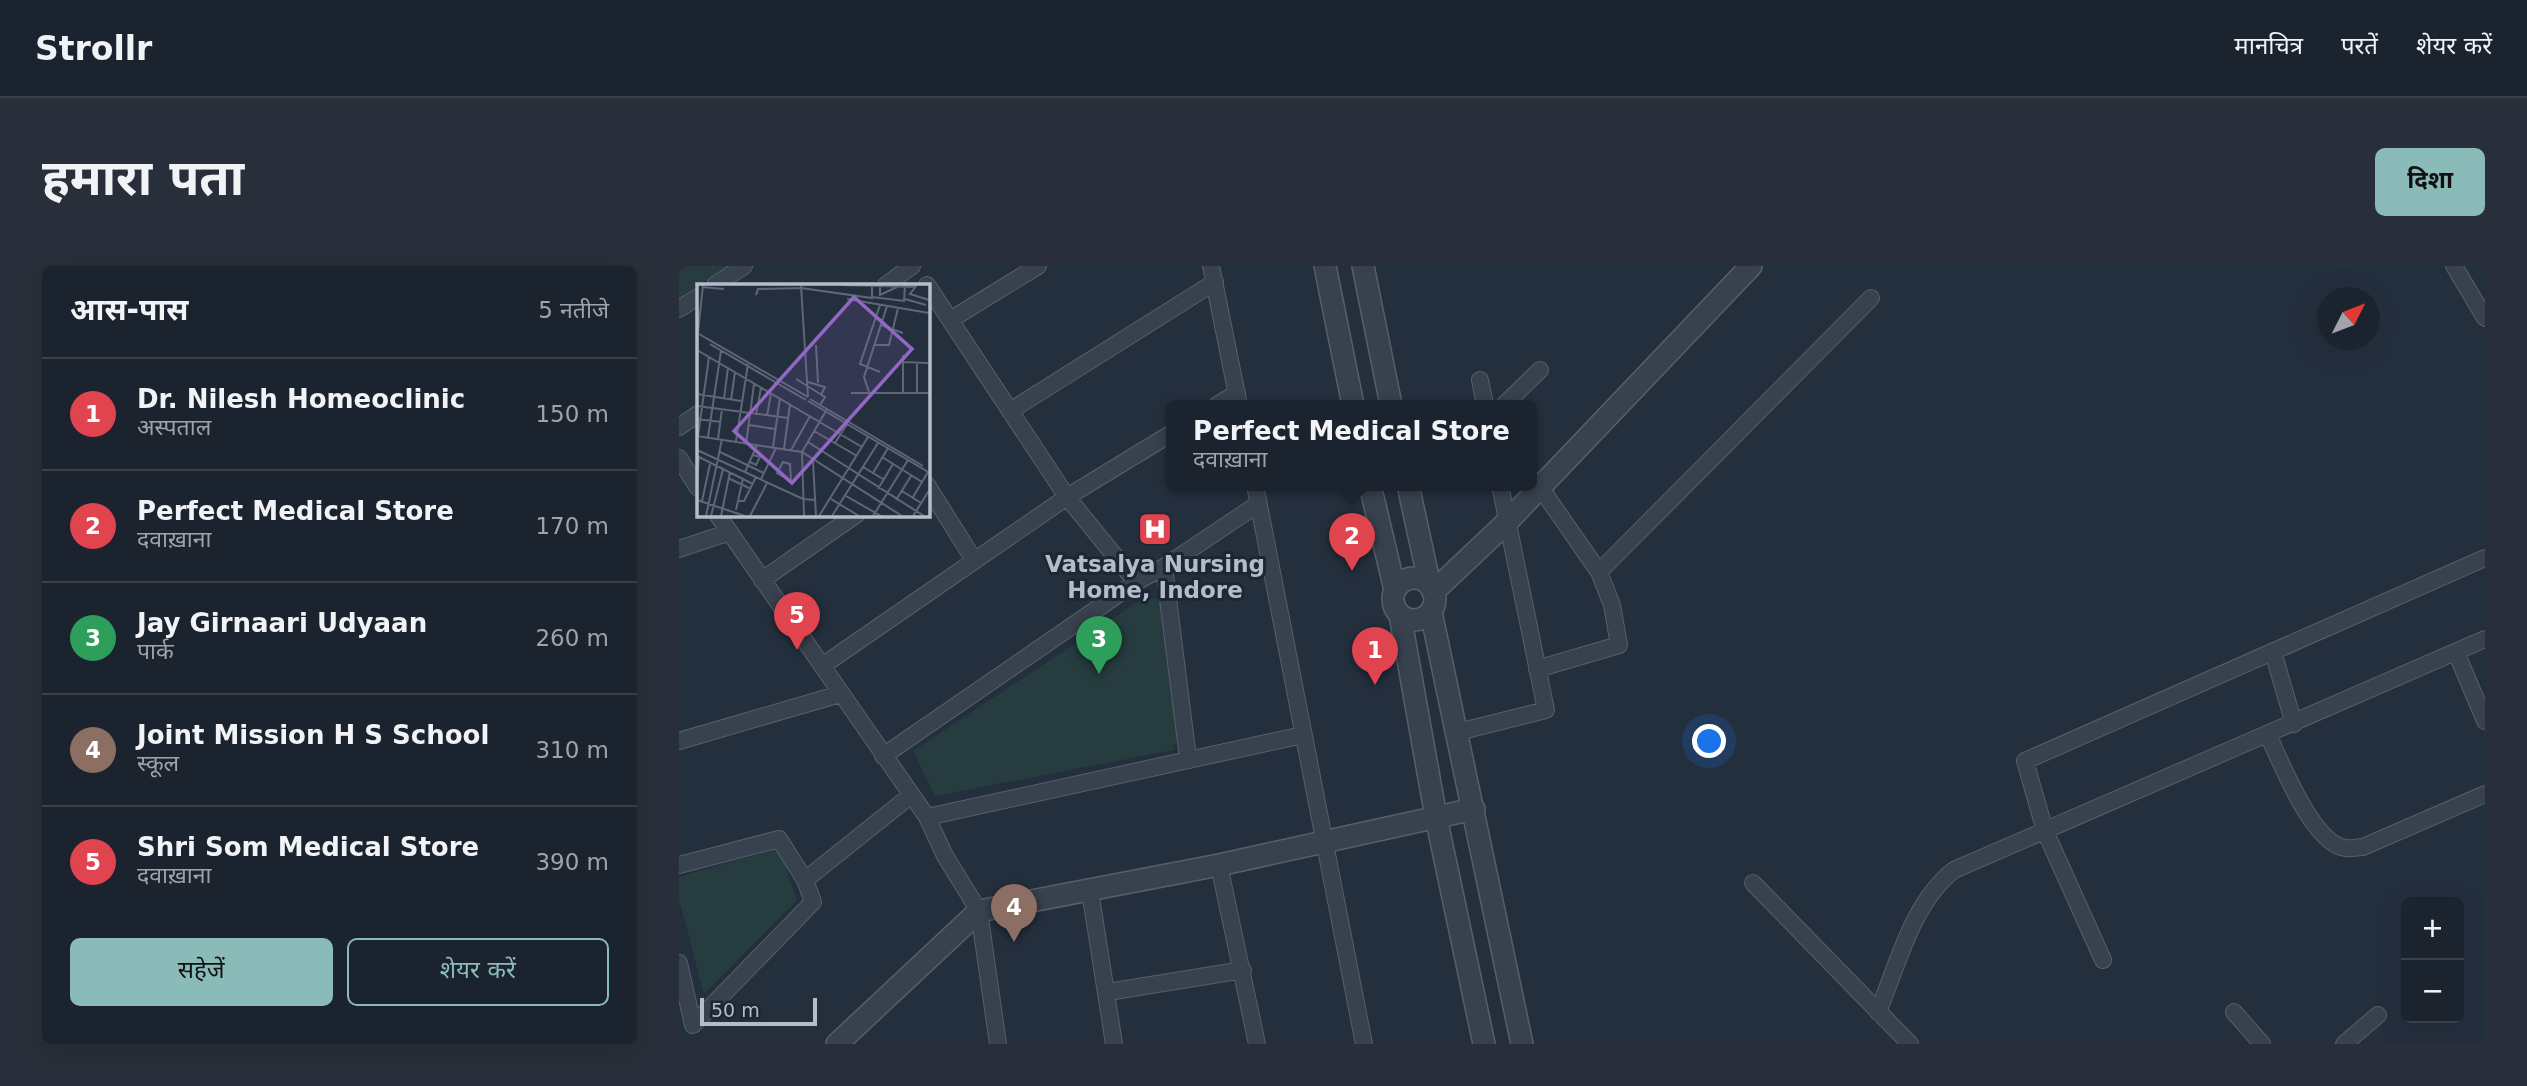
<!DOCTYPE html>
<html lang="hi">
<head>
<meta charset="utf-8">
<style>
  :root { --surface:#1b232e; --page:#282f3a; --text:#f1f3f6; --muted:#a0a4aa; --line:#39404a; --accent:#8bbbb9 }
  body { margin:0; font-family:"DejaVu Sans","Noto Sans Devanagari",sans-serif; background:var(--page); color:var(--text) }
  .controls { position:absolute; right:21px; bottom:21px; display:grid; overflow:hidden; border-radius:10px; box-shadow:0 7px 28px #0002 }
  .controls button { width:63px; height:63px; display:grid; place-items:center; padding:0; border:0; border-bottom:2px solid var(--line); background:var(--surface); color:var(--text); font:35px sans-serif }
  .compass { position:absolute; left:1638px; top:21px; width:63px; height:63px; border-radius:50%; background:var(--surface); box-shadow:0 7px 28px #0002; rotate:48deg }
  .scale { position:absolute; left:21px; bottom:18px; width:117px; box-sizing:border-box; padding-left:7px; border:4px solid #b4bcc9; border-top:0; font-size:19px; line-height:24px; white-space:nowrap; color:#b4bcc9; -webkit-text-stroke:5px #1d2633; paint-order:stroke }
  .you { position:absolute; left:1031px; top:476px; width:24px; height:24px; margin:-18px; border:5px solid #fff; border-radius:50%; background:#1a73e8; box-shadow:0 0 0 10px #1a73e833 }
  .badge { display:grid; place-items:center; width:46px; height:46px; border-radius:50%; background:var(--accent); color:#fff; font-size:23px; font-weight:700 }
  .pin { position:absolute; translate:-50% -58px; filter:drop-shadow(0 2px 4px #0008) }
  .pin::after { content:''; position:absolute; top:37px; width:24px; height:21px; background:inherit; clip-path:polygon(0 0,100% 0,50% 100%) }
  .popup { position:absolute; left:487px; top:134px; width:371px; height:91px; box-sizing:border-box; display:grid; place-content:center; border-radius:10px; background:var(--surface); filter:drop-shadow(0 2px 5px #0005); font-size:23px; white-space:nowrap; color:var(--muted) }
  .popup b { font-size:26px; color:var(--text) }
  .popup::after { content:''; position:absolute; left:50%; top:100%; margin-left:-14px; border:14px solid transparent; border-top-color:var(--surface) }
  .list { margin:0; padding:0; list-style:none }
  h2 { display:flex; justify-content:space-between; align-items:center; height:91px; margin:0; padding:0 28px; font-size:30px }
  h2 small { font-size:23px; font-weight:400; color:var(--muted) }
  .list li { display:grid; grid-template-columns:46px 1fr auto; gap:21px; align-items:center; box-sizing:border-box; height:112px; padding:0 28px; border-top:2px solid var(--line) }
  .list b { display:block; font-size:26px; white-space:nowrap }
  .list p { margin:0; font-size:23px; white-space:nowrap; color:var(--muted) }
  .list em { font-size:23px; font-style:normal; color:var(--muted) }
  .actions { display:flex; gap:14px; padding:21px 28px }
  .actions a { flex:1; padding:16px 0; border:2px solid var(--accent); border-radius:10px; text-align:center; font-size:24px; color:var(--accent) }
  .actions .main { background:var(--accent); color:#111 }
  .map { position:relative; flex:none; width:1806px; height:778px; overflow:hidden; border-radius:10px }
  header { display:flex; align-items:center; gap:42px; box-sizing:border-box; height:98px; padding:0 35px; background:var(--surface); border-bottom:2px solid var(--line) }
  header strong { font-size:33px }
  nav { display:flex; gap:38px; margin-inline-start:auto; font-size:24px }
  .intro { display:flex; align-items:center; justify-content:space-between; box-sizing:border-box; height:168px; padding:0 42px }
  h1 { margin:0; font-size:49px }
  .button { padding:18px 32px; border-radius:10px; background:var(--accent); color:#111; font-size:24px; font-weight:700 }
  main { display:flex; gap:42px; padding:0 42px }
  aside { flex:1; background:var(--surface); border-radius:10px; box-shadow:0 7px 28px #0002 }
  .map>svg:first-child { display:block }
  .green { fill:#263c3f }
  .lines { fill:none; stroke-linecap:round; stroke-linejoin:round }
  .minor-casing { stroke:#565f6c; stroke-width:18 }
  .tertiary-casing { stroke:#565f6c; stroke-width:24 }
  .minor { stroke:#38414e; stroke-width:16 }
  .tertiary { stroke:#38414e; stroke-width:21 }
  .labels { text-anchor:middle; dominant-baseline:central; stroke-width:6; stroke-linejoin:round; paint-order:stroke }
  .poi-label { font-size:23px; font-weight:bold; fill:#b4bcc9; stroke:#1d2633 }
  .inset-road { fill:none; stroke:#5e6776; stroke-width:2 }
  .view { fill:#9266c3; fill-opacity:0.15; stroke:#9266c3; stroke-width:3.5 }
  .inset-edge { fill:none; stroke:#b4bcc9; stroke-width:3.5 }
</style>
</head>
<body>
<header>
<strong>Strollr</strong>
<nav><a>मानचित्र</a><a>परतें</a><a>शेयर करें</a></nav>
</header>
<div class="intro"><h1>हमारा पता</h1><a class="button">दिशा</a></div>
<main>
<aside>
<h2>आस-पास<small>5 नतीजे</small></h2>
<ul class="list">
<li><span class="badge" style="background:#e0444e">1</span><div><b>Dr. Nilesh Homeoclinic</b><p>अस्पताल</p></div><em>150 m</em></li>
<li><span class="badge" style="background:#e0444e">2</span><div><b>Perfect Medical Store</b><p>दवाख़ाना</p></div><em>170 m</em></li>
<li><span class="badge" style="background:#2e9e5b">3</span><div><b>Jay Girnaari Udyaan</b><p>पार्क</p></div><em>260 m</em></li>
<li><span class="badge" style="background:#8d6e63">4</span><div><b>Joint Mission H S School</b><p>स्कूल</p></div><em>310 m</em></li>
<li><span class="badge" style="background:#e0444e">5</span><div><b>Shri Som Medical Store</b><p>दवाख़ाना</p></div><em>390 m</em></li>
</ul>
<div class="actions"><a class="main">सहेजें</a><a>शेयर करें</a></div>
</aside>
<div class="map">
<svg width="1806" height="778" viewBox="0 0 1806 778">
  <rect width="100%" height="100%" fill="#242f3e"/>
  <!-- green -->
  <path class="green" d="M0,0h49l-49,32z
    M463,333h18l18,144 -5,2 1,5 -239,46 -22,-45z
    M100,582l18,52 -93,94 -25,-95v-22z"/>
  <g class="lines">
    <!-- minor casing -->
    <g class="minor-casing">
      <path id="minor" d="M532,0l28,139
        M1775,0l31,52
        M36,19l29,-19
        M207,19l26,-19
        M248,19l140,212 69,85
        M0,43l19,-12
        M271,54l88,-54
        M801,114l5,25
        M538,139l20,-12
        M825,139l36,-35
        M331,145l205,-129
        M0,161l19,-13
        M0,192l19,30
        M248,219l47,75
        M576,219l109,559
        M38,248l210,303 18,39 34,55 19,133
        M0,283l51,-17
        M485,301l24,191
        M920,306l272,-274
        M83,314l95,-66
        M1594,386l21,72
        M1777,386l29,69
        M143,400l245,-169 105,-64
        M858,403l82,-24 -7,-40 -13,-33 -59,-85
        M779,466l88,-22 -46,-225
        M1589,469c13,27 45,110 78,113 5,1 12,-1 17,-1l122,-53
        M0,475l161,-47
        M204,490l253,-174 28,-15 94,-63
        M248,551l376,-82
        M0,599l100,-26 26,41 8,22 -120,123 -14,-62
        M540,599l38,179
        M126,614l105,-84
        M1074,617l157,161
        M411,625l24,153
        M1424,694l-58,-129 -20,-70 460,-203
        M429,726l135,-22
        M1199,746c20,-48 34,-109 76,-142l531,-231
        M1555,746l28,32
        M1665,778l34,-29"/>
    </g>
    <!-- tertiary casing -->
    <g class="tertiary-casing">
      <path id="tertiary" d="M646,0l28,139
        M684,0l28,139
        M691,219l25,105
        M729,219l22,101
        M714 333a21 21 0 1 1 42 0a21 21 0 1 1-42 0Z
        M754,326l75,-71 243,-255
        M752,346l91,432
        M721,349l36,202 48,227
        M158,778l142,-133 240,-46 255,-56"/>
    </g>
    <!-- minor -->
    <use href="#minor" class="minor"/>
    <!-- tertiary -->
    <use href="#tertiary" class="tertiary"/>
  </g>
  <!-- icons -->
  <defs>
    <g id="hospital-square" transform="scale(1.75)"><rect x="-9" y="-9" width="18" height="18" rx="4" fill="#e0444e" stroke="#1d2633"/><path d="M-5-5h3v3.5h4V-5h3V5h-3V1.5h-4V5h-3Z" fill="#fff"/></g>
  </defs>
  <g fill-rule="evenodd">
    <use href="#hospital-square" x="476" y="263"/>
  </g>
  <g class="labels">
    <!-- poi labels -->
    <g class="poi-label">
      <text x="476" y="298">Vatsalya Nursing<tspan x="476" dy="26">Home, Indore</tspan></text>
    </g>
  </g>
  <!-- overview -->
  <g transform="translate(18 18)">
    <rect width="233" height="233" fill="#242f3e"/>
    <path class="inset-road" d="M144,1l75,2M220,1l-7,9 19,6M104,2l7,111M5,3l22,2M183,3v8l17,-8M59,11l2,-6 43,-1 71,10v-13M175,13l32,4 1,-16M150,15l82,14M208,15l21,6M183,21l-20,59 20,8M184,41l22,8M1,48l5,-47M2,50l109,63M13,60l96,56M119,61l2,38M178,61h14l9,-37M0,66l165,97M206,71v37M206,78l25,1M220,79v29M99,95l29,18 -5,8M111,98l17,5 -4,8M172,108l-5,-15 23,-71M154,109h79M0,110l44,7M27,115l4,-31M113,115l113,67M34,116l4,-28M111,117l122,72M0,122l91,12M59,131l5,-27M70,132l4,-23M0,135l24,3M52,141l26,4M117,147l43,25M0,152l105,16 100,64M1,152l11,-79M11,153l13,-86M21,155l4,-30M39,157l12,-77M111,158l116,74M138,159l12,-19M49,160l8,-60M76,163l7,-49M87,165l6,-45M0,166l106,49 12,1M94,166l19,-34M23,168l44,21M0,172l56,28M185,173l40,25M116,177l3,55M53,178l6,3 4,-8 -7,-2M86,178l7,2 1,17 -14,-8zM166,183l20,12M48,188l12,-27M176,189l15,-25M31,194l23,11M0,195l2,-22M64,195l15,-31M181,205l15,-25M205,207l19,12M149,212l35,20M216,213l15,-25M134,215l28,17M0,216l48,16M199,216l15,-24M5,217l8,-37M42,217h5l12,-24M39,226l7,-32M9,232l16,-77M14,232l12,-47M24,232l9,-44M53,232l17,-33M107,232l-2,-64 25,-43M122,232l49,-79M135,232l46,-73M176,232l35,-56M216,232l17,-27"/>
    <path class="view" d="M157,13l58,52 -120,134 -58,-52z"/>
    <rect width="233" height="233" class="inset-edge"/>
  </g>
</svg>
<div class="controls">
<button>+</button>
<button>−</button>
</div>
<svg class="compass" viewBox="-18 -18 36 36"><path d="M0-13l5 13h-10z" fill="#e53935"/><path d="M0 13l5-13h-10z" fill="#a0a4aa"/></svg>
<div class="scale">50 m</div>
<div class="you"></div>
<div class="pin badge" style="left:696px;top:419px;background:#e0444e">1</div>
<div class="pin badge" style="left:673px;top:305px;background:#e0444e">2</div>
<div class="popup"><b>Perfect Medical Store</b>दवाख़ाना</div>
<div class="pin badge" style="left:420px;top:408px;background:#2e9e5b">3</div>
<div class="pin badge" style="left:335px;top:676px;background:#8d6e63">4</div>
<div class="pin badge" style="left:118px;top:384px;background:#e0444e">5</div>
</div>
</main>
</body>
</html>
